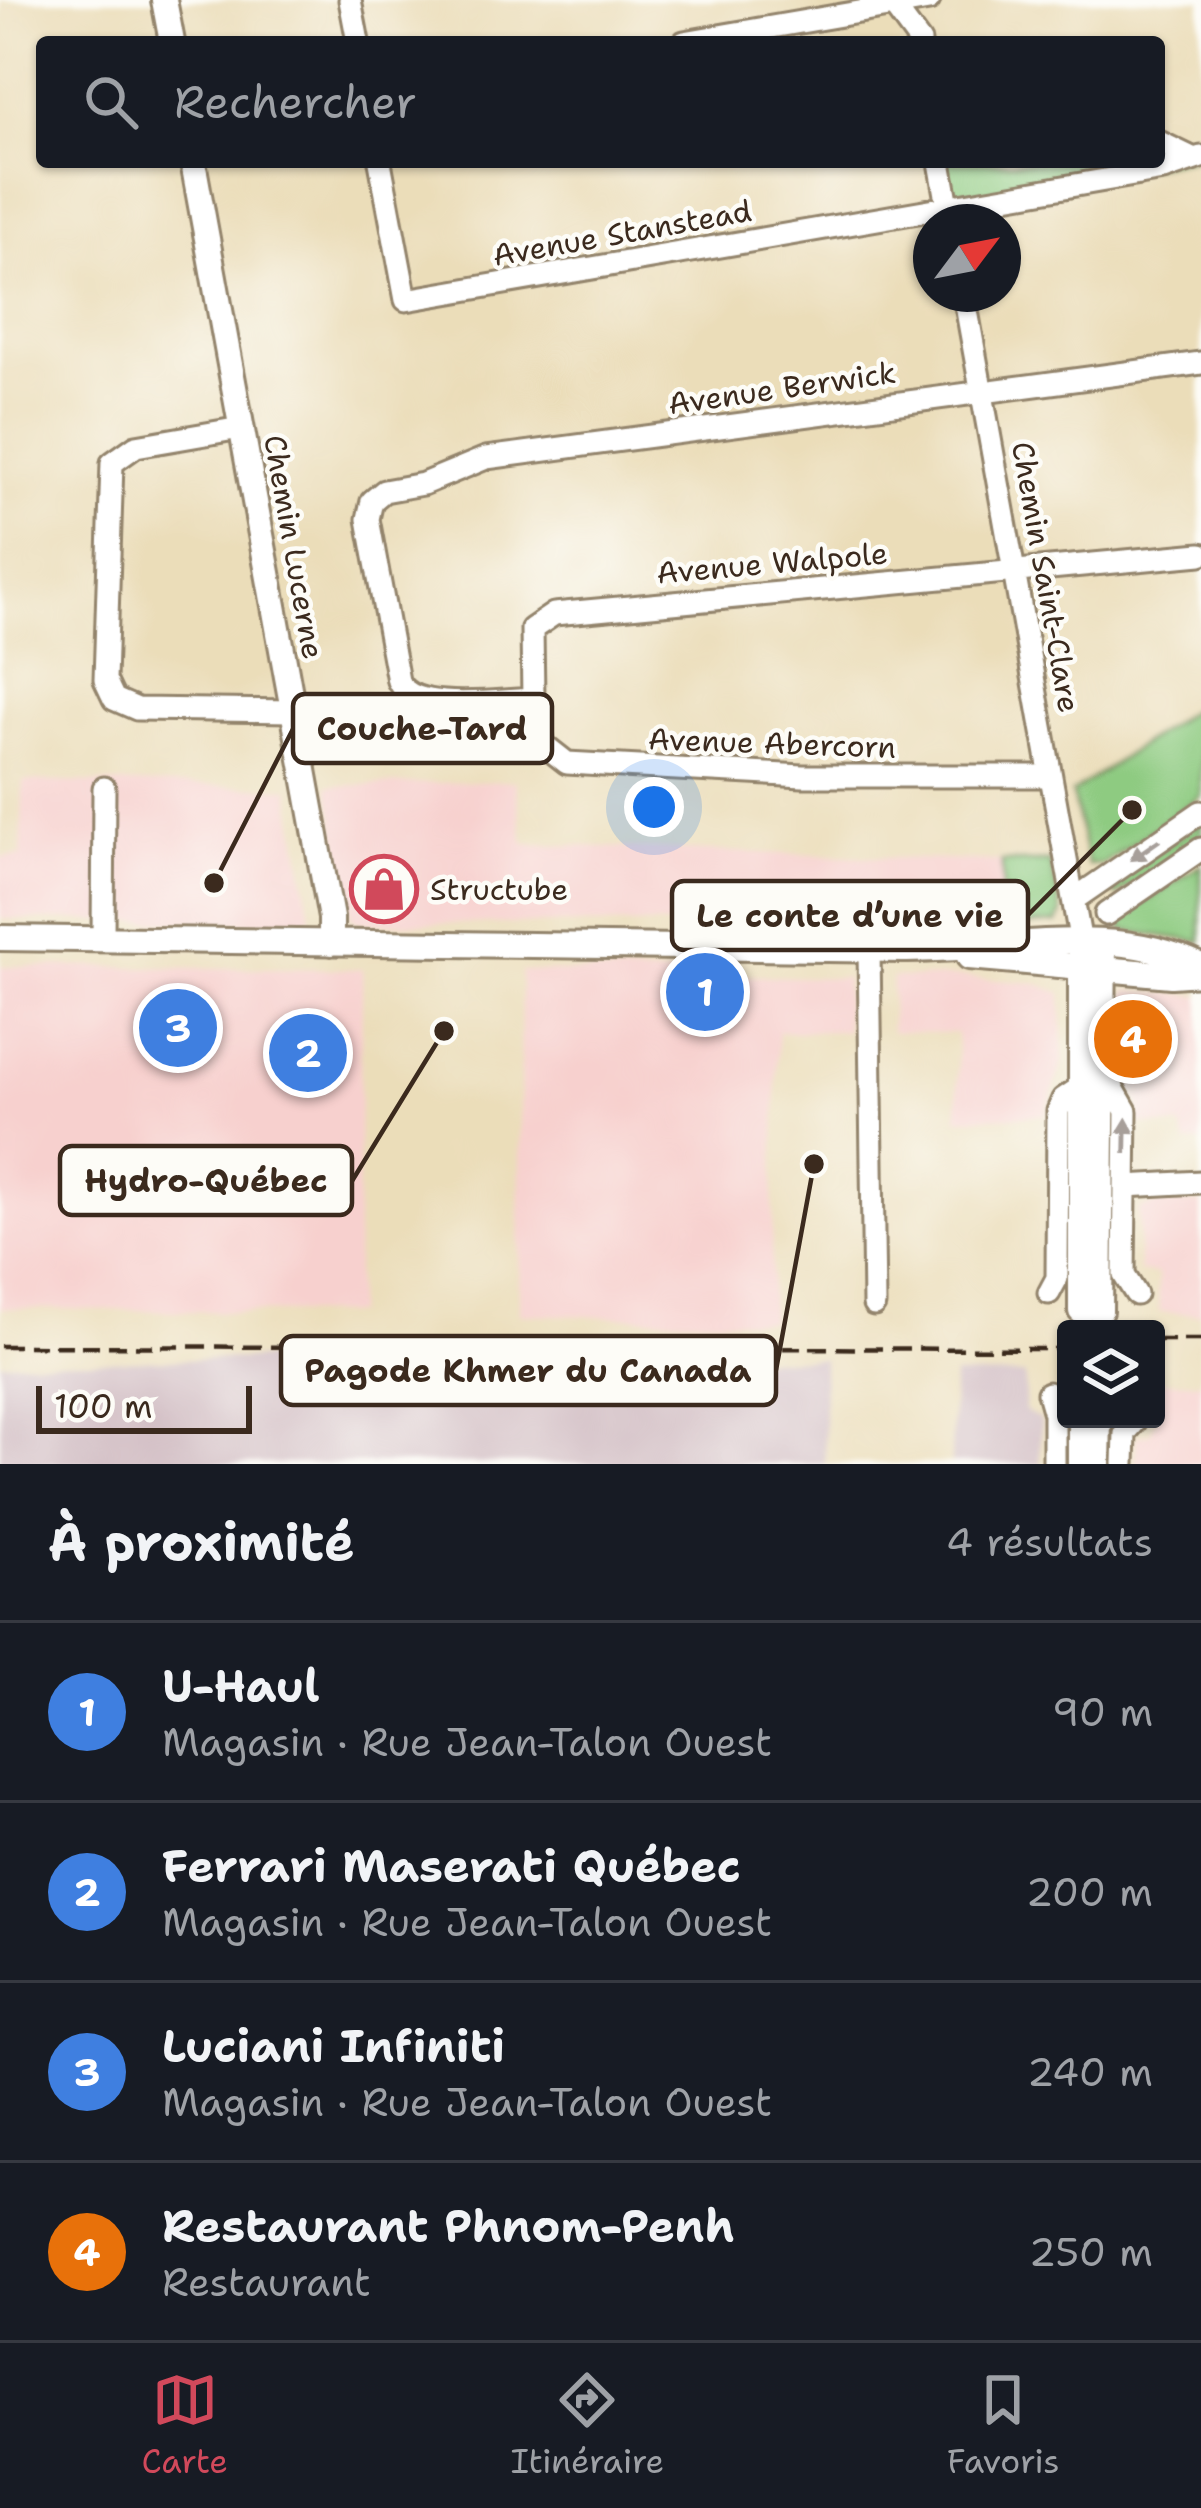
<!DOCTYPE html>
<html lang="fr">
<head>
<meta charset="utf-8">
<style>
  :root { --surface:#171b24; --page:#242831; --text:#f1f3f6; --muted:#9ea1a6; --line:#363941; --accent:#d1495b }
  body { margin:0; font-family:"Shantell Sans",sans-serif; background:var(--page); color:var(--text) }
  .controls { position:absolute; right:36px; bottom:36px; display:grid; overflow:hidden; border-radius:12px; box-shadow:0 3px 9px #0004 }
  .controls button { width:108px; height:108px; display:grid; place-items:center; padding:0; border:0; border-bottom:3px solid var(--line); background:var(--surface); color:var(--text); font:60px sans-serif }
  .compass { position:absolute; left:913px; top:204px; width:108px; height:108px; border-radius:50%; background:var(--surface); box-shadow:0 3px 9px #0004; rotate:58deg }
  .scale { position:absolute; left:36px; bottom:30px; width:216px; box-sizing:border-box; padding-left:12px; border:6px solid #3b2a1e; border-top:0; font-size:33px; line-height:42px; white-space:nowrap; color:#3b2a1e; -webkit-text-stroke:9px #fdfcf7; paint-order:stroke }
  .you { position:absolute; left:654px; top:807px; width:42px; height:42px; margin:-30px; border:9px solid #fff; border-radius:50%; background:#1a73e8; box-shadow:0 0 0 18px #1a73e833 }
  .badge { display:grid; place-items:center; width:78px; height:78px; border-radius:50%; background:var(--accent); color:#fff; font-size:39px; font-weight:700 }
  .pin { position:absolute; translate:-50% -50%; border:6px solid #fff; box-shadow:0 3px 12px #0006 }
  .list { margin:0; padding:0; list-style:none }
  h2 { display:flex; justify-content:space-between; align-items:center; height:156px; margin:0; padding:0 48px; font-size:51px }
  h2 small { font-size:39px; font-weight:400; color:var(--muted) }
  .list li { display:grid; grid-template-columns:78px 1fr auto; gap:36px; align-items:center; box-sizing:border-box; height:180px; padding:0 48px; border-top:3px solid var(--line) }
  .list b { display:block; font-size:45px; white-space:nowrap }
  .list p { margin:0; font-size:39px; white-space:nowrap; color:var(--muted) }
  .list em { font-size:39px; font-style:normal; color:var(--muted) }
  .icon { flex:none; width:66px; height:66px; fill:none; stroke:currentColor; stroke-width:2; stroke-linecap:round; stroke-linejoin:round }
  .map { position:relative; flex:none; width:1201px; height:1464px; overflow:hidden }
  .search { position:absolute; background:var(--surface); box-shadow:0 3px 9px #0004; left:36px; right:36px; top:36px; height:132px; display:flex; align-items:center; gap:30px; box-sizing:border-box; padding:0 42px; border-radius:12px; color:var(--muted); font-size:45px }
  .sheet { height:876px; background:var(--surface) }
  nav { display:flex; justify-content:space-around; align-items:center; box-sizing:border-box; height:168px; border-top:3px solid var(--line); background:var(--surface); font-size:33px; color:var(--muted) }
  nav a { display:grid; justify-items:center; gap:6px }
  nav .on { color:var(--accent) }
  .map>svg:first-child { display:block }
  .built { fill:#f7d0ce }
  .industrial { fill:#d2bec4 }
  .green { fill:#8ecb81; stroke:#647a50; stroke-width:3 }
  .lines { fill:none; stroke-linecap:round; stroke-linejoin:round }
  .minor-casing { stroke:#93846c; stroke-width:27 }
  .major-casing { stroke:#93846c; stroke-width:30 }
  .minor { stroke:#fff; stroke-width:21 }
  .major { stroke:#fff; stroke-width:24 }
  .rail { stroke:#3b2a1e; stroke-width:4.5; stroke-dasharray:18 9; stroke-linecap:butt }
  .oneway { fill:#a79f9a }
  .labels { text-anchor:middle; dominant-baseline:central; stroke-width:9; stroke-linejoin:round; paint-order:stroke }
  .street-label { font-size:30px; fill:#3b2a1e; stroke:#fdfcf7 }
  .poi-label { font-size:30px; fill:#3b2a1e; stroke:#fdfcf7; text-anchor:start }
  .leader { fill:none; stroke:#3b2a1e; stroke-width:4.5 }
  .callout-dot { fill:#3b2a1e; stroke:#fdfcf7; stroke-width:4.5 }
  .callout { fill:#fdfcf7; stroke:#3b2a1e; stroke-width:4.5 }
  .callout-label { font-size:33px; text-anchor:middle; font-weight:bold; fill:#3b2a1e }
</style>
</head>
<body>
<div class="map">
<svg width="1201" height="1464" viewBox="0 0 1201 1464">
  <rect width="100%" height="100%" fill="#fdfcf7"/>
  <filter id="ink" filterUnits="userSpaceOnUse"><feTurbulence type="fractalNoise" baseFrequency=".00833" numOctaves="2"/><feDisplacementMap in="SourceGraphic" scale="24" xChannelSelector="R" yChannelSelector="G"/><feConvolveMatrix kernelMatrix="1 2 1 2 8 2 1 2 1" color-interpolation-filters="sRGB"/></filter>
  <filter id="wash" filterUnits="userSpaceOnUse"><feTurbulence type="fractalNoise" baseFrequency=".004" numOctaves="4" result="noise"/><feDisplacementMap in="SourceGraphic" scale="48" xChannelSelector="R" yChannelSelector="G"/><feGaussianBlur stdDeviation="2.7" result="paint"/><feColorMatrix in="noise" values="0 0 0 0 0 0 0 0 0 0 0 0 0 0 0 0 0 1.4 0 .05"/><feComposite in="paint" operator="in"/></filter>
  <g filter="url(#wash)">
    <rect width="100%" height="100%" fill="#ebddb9"/>
    <!-- built -->
    <path class="built" d="M23,781l266,7 22,128 -11,8 -300,-5v-62l21,-1z
      M515,781l9,63 478,18 1,65 -638,-4 -13,-4 -24,-133z
      M0,966l363,3 -8,345 -355,-6z
      M521,971l325,7v53l-68,1 -8,289 -251,-7z
      M958,977l77,6 27,10 1,69 -18,53 -87,3 -1,-85 -66,-1 1,-54z
      M1128,990l73,6v147h-15l-5,-16 -42,-3 1,-20 -20,-37 -1,-65z
      M1159,1203h42v111l-42,-2 -1,-38 -19,-2v-63z
      M1156,1381l45,1v82h-65v-28l14,-2 6,-15z"/>
    <!-- industrial -->
    <path class="industrial" d="M326,1358l497,1 2,105h-825v-102z
      M1025,1375v36l16,9 -1,44h-89l2,-88z"/>
    <!-- green -->
    <path class="green" d="M1159,142l33,16 -244,49 -6,-45h217z
      M1201,703v93l-99,69h-14l-16,-72z
      M1201,822v17l-85,57 -7,-10z
      M1002,862h48l12,51 -5,10 -54,4z
      M1201,865v77l-79,-12v-13z"/>
  </g>
  <g filter="url(#ink)">
    <g class="lines">
      <!-- minor casing -->
      <g class="minor-casing">
        <path id="minor" d="M350,0l8,42
          M889,0l31,42
          M684,42l245,-42
          M1159,142l33,16
          M380,162l26,138 757,-130 38,-13
          M940,162l11,60
          M964,294l117,649
          M1201,363l-715,95 -63,26 -39,7 -12,10 -4,18 30,162c15,33 101,19 135,18l-1,-70 22,-15 647,-60
          M241,428l-105,18 -24,17 -7,217 9,19 23,10 156,2
          M533,699l11,46 23,18 236,13h248
          M1076,898l125,-86
          M1106,914l95,-65
          M103,939l1,-151
          M869,949l5,356
          M1102,1069l24,42 -2,164 12,19
          M1125,1186l76,-4
          M1049,1293l8,-15 1,-167 5,-12 18,-12
          M1048,1393l6,21v50
          M1124,1464l1,-31 10,-11"/>
      </g>
      <!-- major casing -->
      <g class="major-casing">
        <path id="major" d="M164,0l8,42
          M193,162l138,756v25
          M0,938c301,3 602,8 904,12 96,1 207,-29 297,16
          M1081,943v368
          M969,957l202,18 30,-2
          M1100,1311l4,-367
          M1080,1464v-45
          M1098,1464l1,-45"/>
      </g>
      <!-- minor -->
      <use href="#minor" class="minor"/>
      <!-- major -->
      <use href="#major" class="major"/>
      <!-- rail -->
      <path class="rail" d="M1156,1340h45
        M0,1346l1066,3"/>
    </g>
    <!-- one-way arrows -->
    <defs><path id="oneway-solid" d="M-6-.8H1V-3.2L6.5 0L1 3.2V.8H-6Z" transform="scale(3)"/></defs>
    <g class="oneway">
      <use href="#oneway-solid" transform="translate(1145 850) rotate(145)"/>
      <use href="#oneway-solid" transform="translate(1126 1136) rotate(-89)"/>
    </g>
  </g>
  <!-- icons -->
  <defs>
    <g id="shop-ring" transform="scale(3.45)"><circle r="9.5" fill="#fdfcf7" stroke="#d1495b" stroke-width="1.5"/><path d="M-5-2.5h2.3a2.7 3.5 0 0 1 5.4 0H5L5.5 6h-11ZM-1.5-2.5h3a1.5 2.3 0 0 0-3 0Z" fill="#d1495b"/></g>
  </defs>
  <g fill-rule="evenodd">
    <use href="#shop-ring" x="384" y="889"/>
  </g>
  <g class="labels">
    <!-- street labels -->
    <g class="street-label">
      <text transform="translate(622 233) rotate(-10)">Avenue Stanstead</text>
      <text transform="translate(782 388) rotate(-8)">Avenue Berwick</text>
      <text transform="translate(294 547) rotate(80)">Chemin Lucerne</text>
      <text transform="translate(772 563) rotate(-5)">Avenue Walpole</text>
      <text transform="translate(1046 577) rotate(80)">Chemin Saint-Clare</text>
      <text transform="translate(772 743) rotate(2)">Avenue Abercorn</text>
    </g>
    <!-- poi labels -->
    <g class="poi-label">
      <text x="430" y="889">Structube</text>
    </g>
  </g>
  <!-- callouts -->
  <path class="leader" d="M214 883L293 729M1132 810L1028 915M444 1031L352 1181M814 1164L776 1370"/>
  <g class="callout-dot">
    <circle cx="214" cy="883" r="12"/>
    <circle cx="1132" cy="810" r="12"/>
    <circle cx="444" cy="1031" r="12"/>
    <circle cx="814" cy="1164" r="12"/>
  </g>
  <g class="callout">
    <rect x="293" y="694" width="259" height="69" rx="12"/>
    <rect x="672" y="881" width="356" height="69" rx="12"/>
    <rect x="60" y="1146" width="292" height="69" rx="12"/>
    <rect x="281" y="1336" width="495" height="69" rx="12"/>
  </g>
  <g class="callout-label">
    <text x="422" y="740">Couche-Tard</text>
    <text x="850" y="927">Le conte d’une vie</text>
    <text x="206" y="1192">Hydro-Québec</text>
    <text x="528" y="1382">Pagode Khmer du Canada</text>
  </g>
</svg>
<div class="controls">
<button><svg class="icon" aria-label="layers" viewBox="0 0 24 24"><path d="M12 4l9 5-9 5-9-5zM3 14l9 5 9-5"/></svg></button>
</div>
<svg class="compass" viewBox="-18 -18 36 36"><path d="M0-13l5 13h-10z" fill="#e53935"/><path d="M0 13l5-13h-10z" fill="#9ea1a6"/></svg>
<div class="scale">100 m</div>
<div class="you"></div>
<div class="pin badge" style="left:705px;top:992px;background:#3f7fe0">1</div>
<div class="pin badge" style="left:308px;top:1053px;background:#3f7fe0">2</div>
<div class="pin badge" style="left:178px;top:1028px;background:#3f7fe0">3</div>
<div class="pin badge" style="left:1133px;top:1039px;background:#e8710a">4</div>
<div class="search"><svg class="icon" aria-label="search" viewBox="0 0 24 24"><circle cx="10" cy="10" r="6"/><path d="M15 15l6 6"/></svg>Rechercher</div>
</div>
<section class="sheet">
<h2>À proximité<small>4 résultats</small></h2>
<ul class="list">
<li><span class="badge" style="background:#3f7fe0">1</span><div><b>U-Haul</b><p>Magasin · Rue Jean-Talon Ouest</p></div><em>90 m</em></li>
<li><span class="badge" style="background:#3f7fe0">2</span><div><b>Ferrari Maserati Québec</b><p>Magasin · Rue Jean-Talon Ouest</p></div><em>200 m</em></li>
<li><span class="badge" style="background:#3f7fe0">3</span><div><b>Luciani Infiniti</b><p>Magasin · Rue Jean-Talon Ouest</p></div><em>240 m</em></li>
<li><span class="badge" style="background:#e8710a">4</span><div><b>Restaurant Phnom-Penh</b><p>Restaurant</p></div><em>250 m</em></li>
</ul>
</section>
<nav>
<a class="on"><svg class="icon" aria-label="map" viewBox="0 0 24 24"><path d="M3 6l6-2 6 2 6-2v14l-6 2-6-2-6 2zM9 4v14M15 6v14"/></svg>Carte</a>
<a><svg class="icon" aria-label="directions" viewBox="0 0 24 24"><path d="M12 3l9 9-9 9-9-9zM9 14v-3h6M13 9l2 2-2 2"/></svg>Itinéraire</a>
<a><svg class="icon" aria-label="saved" viewBox="0 0 24 24"><path d="M7 4h10v16l-5-4-5 4z"/></svg>Favoris</a>
</nav>
</body>
</html>
